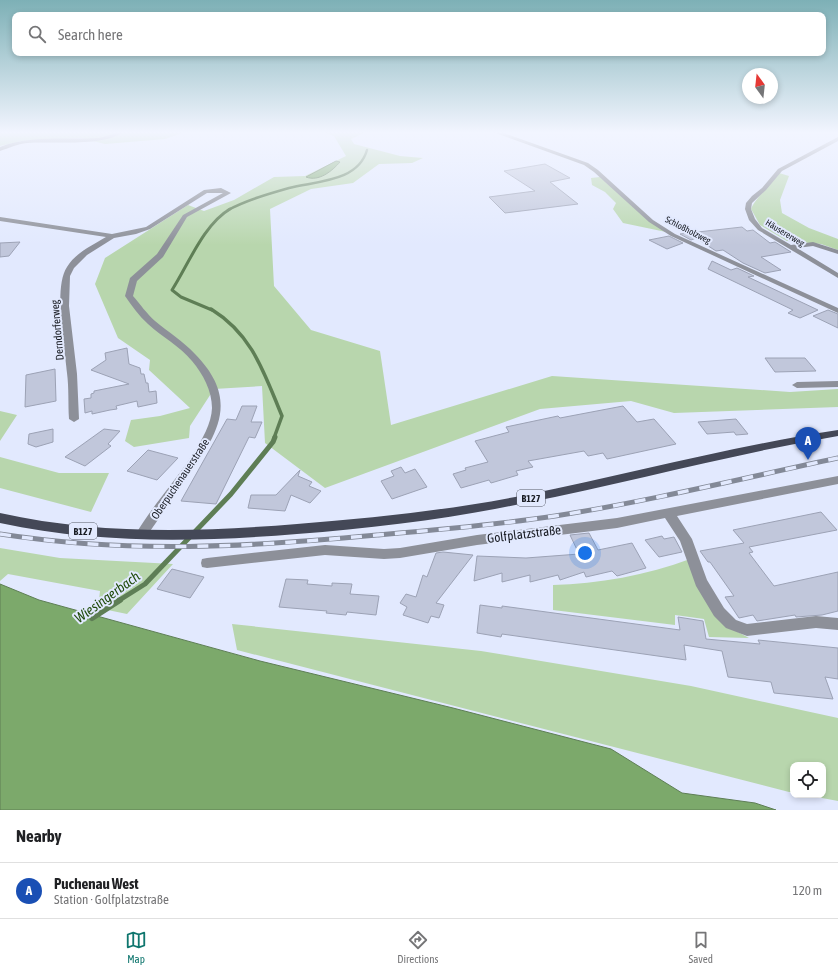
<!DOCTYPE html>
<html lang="en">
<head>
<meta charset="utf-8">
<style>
  :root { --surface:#fff; --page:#f2f2f2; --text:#202124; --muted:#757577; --line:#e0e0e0; --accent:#0f766e }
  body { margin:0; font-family:"Asap Condensed",sans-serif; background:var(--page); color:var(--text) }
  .controls { position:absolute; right:12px; bottom:12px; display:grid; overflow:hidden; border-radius:8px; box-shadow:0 2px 6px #0003 }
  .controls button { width:36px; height:36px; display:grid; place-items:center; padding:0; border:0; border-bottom:1px solid var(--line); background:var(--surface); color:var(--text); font:20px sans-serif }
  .compass { position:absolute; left:742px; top:68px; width:36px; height:36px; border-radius:50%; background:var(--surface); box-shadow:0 2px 6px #0003; rotate:345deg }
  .you { position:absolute; left:585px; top:553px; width:14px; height:14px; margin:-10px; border:3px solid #fff; border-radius:50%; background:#1a73e8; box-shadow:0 0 0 6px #1a73e833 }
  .badge { display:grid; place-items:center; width:26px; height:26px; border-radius:50%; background:var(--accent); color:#fff; font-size:13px; font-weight:700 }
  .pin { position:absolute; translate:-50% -33px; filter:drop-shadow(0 1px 2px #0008) }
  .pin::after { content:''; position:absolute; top:21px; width:14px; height:12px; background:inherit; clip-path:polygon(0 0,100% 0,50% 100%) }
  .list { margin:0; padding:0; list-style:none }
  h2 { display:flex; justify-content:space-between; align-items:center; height:52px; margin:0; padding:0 16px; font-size:17px }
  h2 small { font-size:13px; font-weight:400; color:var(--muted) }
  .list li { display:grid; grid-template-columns:26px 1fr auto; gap:12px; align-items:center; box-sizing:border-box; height:56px; padding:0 16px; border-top:1px solid var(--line) }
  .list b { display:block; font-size:15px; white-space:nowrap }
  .list p { margin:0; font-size:13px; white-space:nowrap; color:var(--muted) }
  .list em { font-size:13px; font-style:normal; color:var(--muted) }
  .icon { flex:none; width:22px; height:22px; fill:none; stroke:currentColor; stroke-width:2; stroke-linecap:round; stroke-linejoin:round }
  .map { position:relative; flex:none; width:838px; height:810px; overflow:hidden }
  .search { position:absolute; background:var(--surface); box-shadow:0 2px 6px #0003; left:12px; right:12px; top:12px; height:44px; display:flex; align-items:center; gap:10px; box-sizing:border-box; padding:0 14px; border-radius:8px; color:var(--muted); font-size:15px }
  .sheet { height:108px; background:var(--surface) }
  nav { display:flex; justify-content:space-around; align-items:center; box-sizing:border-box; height:56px; border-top:1px solid var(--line); background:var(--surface); font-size:11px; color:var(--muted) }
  nav a { display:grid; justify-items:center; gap:2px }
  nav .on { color:var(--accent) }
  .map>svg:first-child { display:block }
  .green { fill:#b8d6ad }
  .water { fill:#7ca96b; stroke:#5e7e55 }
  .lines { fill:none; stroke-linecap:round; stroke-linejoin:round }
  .stream-far4 { stroke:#5e7e55; stroke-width:2.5 }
  .stream-far3 { stroke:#5e7e55; stroke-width:3 }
  .stream-far2 { stroke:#5e7e55; stroke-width:3.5 }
  .stream-far1 { stroke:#5e7e55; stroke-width:5 }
  .stream { stroke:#5e7e55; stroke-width:6 }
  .building { fill:#c1c7db; stroke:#9ca2b5 }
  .minor { fill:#8d9099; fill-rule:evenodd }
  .major { fill:#444857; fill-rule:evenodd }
  .rail-casing { stroke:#838997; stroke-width:5 }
  .rail { stroke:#e2e9fe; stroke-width:3.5; stroke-dasharray:11; stroke-linecap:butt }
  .labels { text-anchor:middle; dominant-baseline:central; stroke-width:4; stroke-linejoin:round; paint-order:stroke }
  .far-street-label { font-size:9px; fill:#181b22; stroke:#e2e9fe }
  .shield { fill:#e2e9fe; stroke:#555964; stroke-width:1 }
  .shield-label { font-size:10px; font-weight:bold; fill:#181b22 }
  .street-label { font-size:11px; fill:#181b22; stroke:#e2e9fe }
  .near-street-label { font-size:13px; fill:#181b22; stroke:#e2e9fe }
  .near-water-label { font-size:14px; font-style:italic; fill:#214c0c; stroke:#e2e9fe }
</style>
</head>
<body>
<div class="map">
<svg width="838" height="810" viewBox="0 0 838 810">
  <rect width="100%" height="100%" fill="#e2e9fe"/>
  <!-- green -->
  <path class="green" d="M0,132h185l-20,7 -60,5 -24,-6 -60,3 -21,5z
    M323,132h43l-15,7 3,5 46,12 23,2 -11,5 -33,1 -26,19 -42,6 -41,20 4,77 37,44 69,21 11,74 161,-49 238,16 48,-3v18l-164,6 -43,-12 -91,8 -215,79 -60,-45 -3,-57 -48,3 -24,37 -1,12 -55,9 -9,-6 6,-21 29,-4 30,-8 -41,-38 1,-10 -32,-22 -23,-54 10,-26 83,-53 16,6 30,-11 40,-23 31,-1 41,-20 -12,-20z
    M779,173l10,3 -9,24 2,13 27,15 29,11v11l-17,-6 -34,-3 -27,-16 -9,-16c3,-9 21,-27 28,-36z
    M600,177l66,55 -43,-9 -10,-14 3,-6 -11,-11 -13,-7 -1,-7z
    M0,411l17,4 -17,26z
    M0,457l59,16h50l-18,39 -91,-24z
    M0,548l60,10 113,6 -46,50 -29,-6 2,-17 -92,-17 -8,7z
    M690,559l33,65 26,14 -40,-1 -5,-18 -29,-4v10l-122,-15v-25c45,-1 94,-10 137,-26z
    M232,624l249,27 210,35 147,32v83l-32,-6h17v-30h-30v27h-4l-552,-142z"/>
  <!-- water -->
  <path class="water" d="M336,161l4,1c-8,9 -21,20 -34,15z
    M0,584l39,16 221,61 193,47 158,41 71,44 73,10 21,7h-776z"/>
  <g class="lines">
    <!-- stream-far4 -->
    <path class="stream-far4" d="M228,210c19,-10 40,-16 61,-22 27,-7 69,-6 78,-38"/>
    <!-- stream-far3 -->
    <path class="stream-far3" d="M212,310l-31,-13 -9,-7c16,-25 32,-66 58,-81"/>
    <!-- stream-far2 -->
    <path class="stream-far2" d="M211,309c42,26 53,64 71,107l-8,22"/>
    <!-- stream-far1 -->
    <path class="stream-far1" d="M118,601l27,-17 86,-90 42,-52 2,-5"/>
    <!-- stream -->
    <path class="stream" d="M92,618l28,-18"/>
  </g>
  <!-- building -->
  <path class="building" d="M545,164l25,14 -20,4 28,22 -73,9 -16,-16 46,-6 -31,-20z
    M742,227l5,4 6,-1 17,13 5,-1 16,10 -30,5 20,13 -16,3 -22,-10 -20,-13 -7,1 -20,-13 -5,2 -11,-6z
    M669,236l14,7 -16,6 -18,-9z
    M20,242l-11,14 -9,1v-14z
    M712,261l19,9 6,-2 17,8 -6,1 70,33 -18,8 -12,-5 5,-3 -85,-41z
    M828,310l10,4v14l-25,-12z
    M127,348l2,16 11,4 1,6h3l2,9h2l1,9 7,-1 1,12 -19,4 -1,-6 -21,5 1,3 -7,1 -18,4v-3l-7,2 -1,-14 7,-1v-4l3,-1v-2l35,-7 -38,-14 15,-10 -1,-7z
    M765,358h40l11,13 -41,1z
    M55,369l1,32 -31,6 1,-32z
    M242,406h15l-6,16h11l-7,16 -6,-1 -33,67 -35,-3 46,-82 9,1z
    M623,406l14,16 17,-3 22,25 -69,15 -4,-6 -15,3 -4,-5 -56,10 5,6 -17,4 2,4 -27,8 -2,-3 -28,8 -8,-14 13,-4 -1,-2 23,-6 -13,-21 34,-9 -3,-5 52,-11 2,2z
    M736,419l12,15 -12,1 -2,-3 -27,2 -9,-12z
    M53,429v13l-17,5 -8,-3 1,-10z
    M104,429l16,2 -12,13 3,2 -26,20 -20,-9z
    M148,450l30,8 -21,22 -30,-9z
    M401,467l4,6 10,-4 12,18 -35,12 -11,-18 13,-5 -3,-5z
    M300,470l-2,6 14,6 -3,4 12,5 -11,12 -19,-8 -6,16 -37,-3 3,-13h25z
    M821,512l16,18 -88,17 4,5 -4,1 25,33 64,-14v39l-16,4 -26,2 -1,-2 -38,6 -4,-6 -14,3 -14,-21 9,-1 -24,-34h-2l-8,-11 44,-8 -11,-13z
    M589,533l9,17 34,-7 14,25 -29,8 -5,-5 -26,6 -2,-5 -24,8 -2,-5 -28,7v-7l-28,7v-9l-28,8 3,-25 49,2 53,-4 -9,-19z
    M662,536l2,3 10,-2 8,15 -23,5 -14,-17z
    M443,552l30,3 -37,48 8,2 -5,13 -8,-2 -3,7 -25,-8 4,-8 -7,-4 6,-9 10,3 7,-22 4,2 9,-24z
    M172,569l32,8 -14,21 -33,-9z
    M286,579l22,1 -1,4 25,2v-3l20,1 -2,10 29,2 -3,19 -29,-3 -1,3 -20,-2 1,-2 -48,-4z
    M480,605l22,3v-2l178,24 -2,-13 25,4 3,18 54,5 -2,-4 80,8v31l-13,-2 8,22 -59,-6 -3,-11 -43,-5 -6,-26 -38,-6 2,15 -184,-26 -1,3 -24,-4z"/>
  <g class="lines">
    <!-- minor -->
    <path class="minor" d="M116,132h7c-19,15 -71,9 -96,11 -10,1 -18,5 -27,8v-4c30,-12 66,-7 99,-9l11,-3z
      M493,132h8l87,31 10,7 55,50 22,14 163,74v5l-167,-77 -22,-14 -55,-50 -10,-7z
      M838,137v4l-56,30 -16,19 -14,13 -1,6 4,10 7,9 29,17 22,-3 25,8v4l-25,-8 -16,2 41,25v5l-80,-48 -9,-10 -4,-11 1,-6 6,-7 10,-8 16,-19z
      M221,188l10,5 -44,24 -24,40 -26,24 -4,15c7,8 14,18 22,25 13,11 28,20 40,33 47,48 21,82 -11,128 -13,18 -25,37 -38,55l-4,2 -4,-2 -2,-3c18,-34 75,-89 76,-126 0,-17 -9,-34 -20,-47 -12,-15 -30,-24 -44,-37 -9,-8 -16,-18 -23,-28l5,-18 27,-24 26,-39 40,-22h-16l-57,36 -14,5 -22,4 -27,17 -13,13 -4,8 -1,30 8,68 2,45 -5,3 -5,-3c-1,-15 0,-31 -2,-46 -2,-26 -14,-85 0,-106 8,-14 26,-22 39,-30l-106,-16v-4l112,17 34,-7 58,-37z
      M838,381v6l-41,1 -5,-3 5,-3z
      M838,476v8l-161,32 15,23 15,41 17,28 12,12 11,4 69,-8 22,2v12l-22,-2 -69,8 -21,-8 -12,-12 -18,-30 -16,-45 -15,-23 -48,10 -140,17 -77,13 -16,1 -59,-4 -118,13 -5,-1 -1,-4 1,-4 5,-1 118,-13 59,4 16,-1 77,-13 140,-17z"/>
    <!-- major -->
    <path class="major" d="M838,430v6c-105,18 -208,46 -313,67 -75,16 -151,25 -228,31 -99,8 -199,10 -297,-11v-10c98,22 198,19 297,11 76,-6 153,-14 228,-29 105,-21 208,-49 313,-65z"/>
    <!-- rail casing -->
    <g class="rail-casing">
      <path id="rail" d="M0,534c130,20 247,13 377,1 59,-5 119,-10 178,-19 95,-15 189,-38 283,-58"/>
    </g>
    <!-- rail -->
    <use href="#rail" class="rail"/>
  </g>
  <!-- sky -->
  <linearGradient id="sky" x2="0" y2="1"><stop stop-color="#7db0b6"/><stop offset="0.54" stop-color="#f2f5ff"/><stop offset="1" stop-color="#f2f5ff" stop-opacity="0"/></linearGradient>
  <rect width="838" height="245" fill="url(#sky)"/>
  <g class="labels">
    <!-- far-street labels -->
    <g class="far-street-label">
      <text transform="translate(688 230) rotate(27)">Schloßholzweg</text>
      <text transform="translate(785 233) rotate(31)">Häusererweg</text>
    </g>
    <!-- shield labels -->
    <g class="shield">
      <rect x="517" y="490" width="28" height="16" rx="3"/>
      <rect x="69" y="523" width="28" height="16" rx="3"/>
    </g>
    <g class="shield-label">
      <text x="531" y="498">B127</text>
      <text x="83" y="531">B127</text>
    </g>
    <!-- street labels -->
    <g class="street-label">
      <text transform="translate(57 330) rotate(-95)">Derndorferweg</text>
      <text transform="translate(180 479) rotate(-56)">Oberpuchenauerstraße</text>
    </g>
    <!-- near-street labels -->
    <g class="near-street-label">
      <text transform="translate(524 534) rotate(-7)">Golfplatzstraße</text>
    </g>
    <!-- near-water labels -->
    <g class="near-water-label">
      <text transform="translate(107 597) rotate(-36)">Wiesingerbach</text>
    </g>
  </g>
</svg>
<div class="controls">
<button><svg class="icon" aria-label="locate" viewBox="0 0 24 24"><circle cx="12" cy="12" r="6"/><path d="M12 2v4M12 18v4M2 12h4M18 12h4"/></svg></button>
</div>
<svg class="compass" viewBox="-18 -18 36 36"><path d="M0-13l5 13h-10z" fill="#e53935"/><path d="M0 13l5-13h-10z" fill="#757577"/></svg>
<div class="you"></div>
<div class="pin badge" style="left:808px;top:460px;background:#1a4fb4">A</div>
<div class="search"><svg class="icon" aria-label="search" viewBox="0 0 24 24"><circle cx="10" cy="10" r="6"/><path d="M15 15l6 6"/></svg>Search here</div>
</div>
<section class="sheet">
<h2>Nearby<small></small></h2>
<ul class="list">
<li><span class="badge" style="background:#1a4fb4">A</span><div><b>Puchenau West</b><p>Station · Golfplatzstraße</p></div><em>120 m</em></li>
</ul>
</section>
<nav>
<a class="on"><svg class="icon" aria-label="map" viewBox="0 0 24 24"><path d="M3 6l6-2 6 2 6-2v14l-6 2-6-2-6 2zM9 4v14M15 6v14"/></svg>Map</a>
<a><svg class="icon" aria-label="directions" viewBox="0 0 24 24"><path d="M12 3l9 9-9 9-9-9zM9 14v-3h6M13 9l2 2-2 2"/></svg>Directions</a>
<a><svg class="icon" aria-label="saved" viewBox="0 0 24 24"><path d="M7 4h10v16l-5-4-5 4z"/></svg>Saved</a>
</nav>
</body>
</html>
